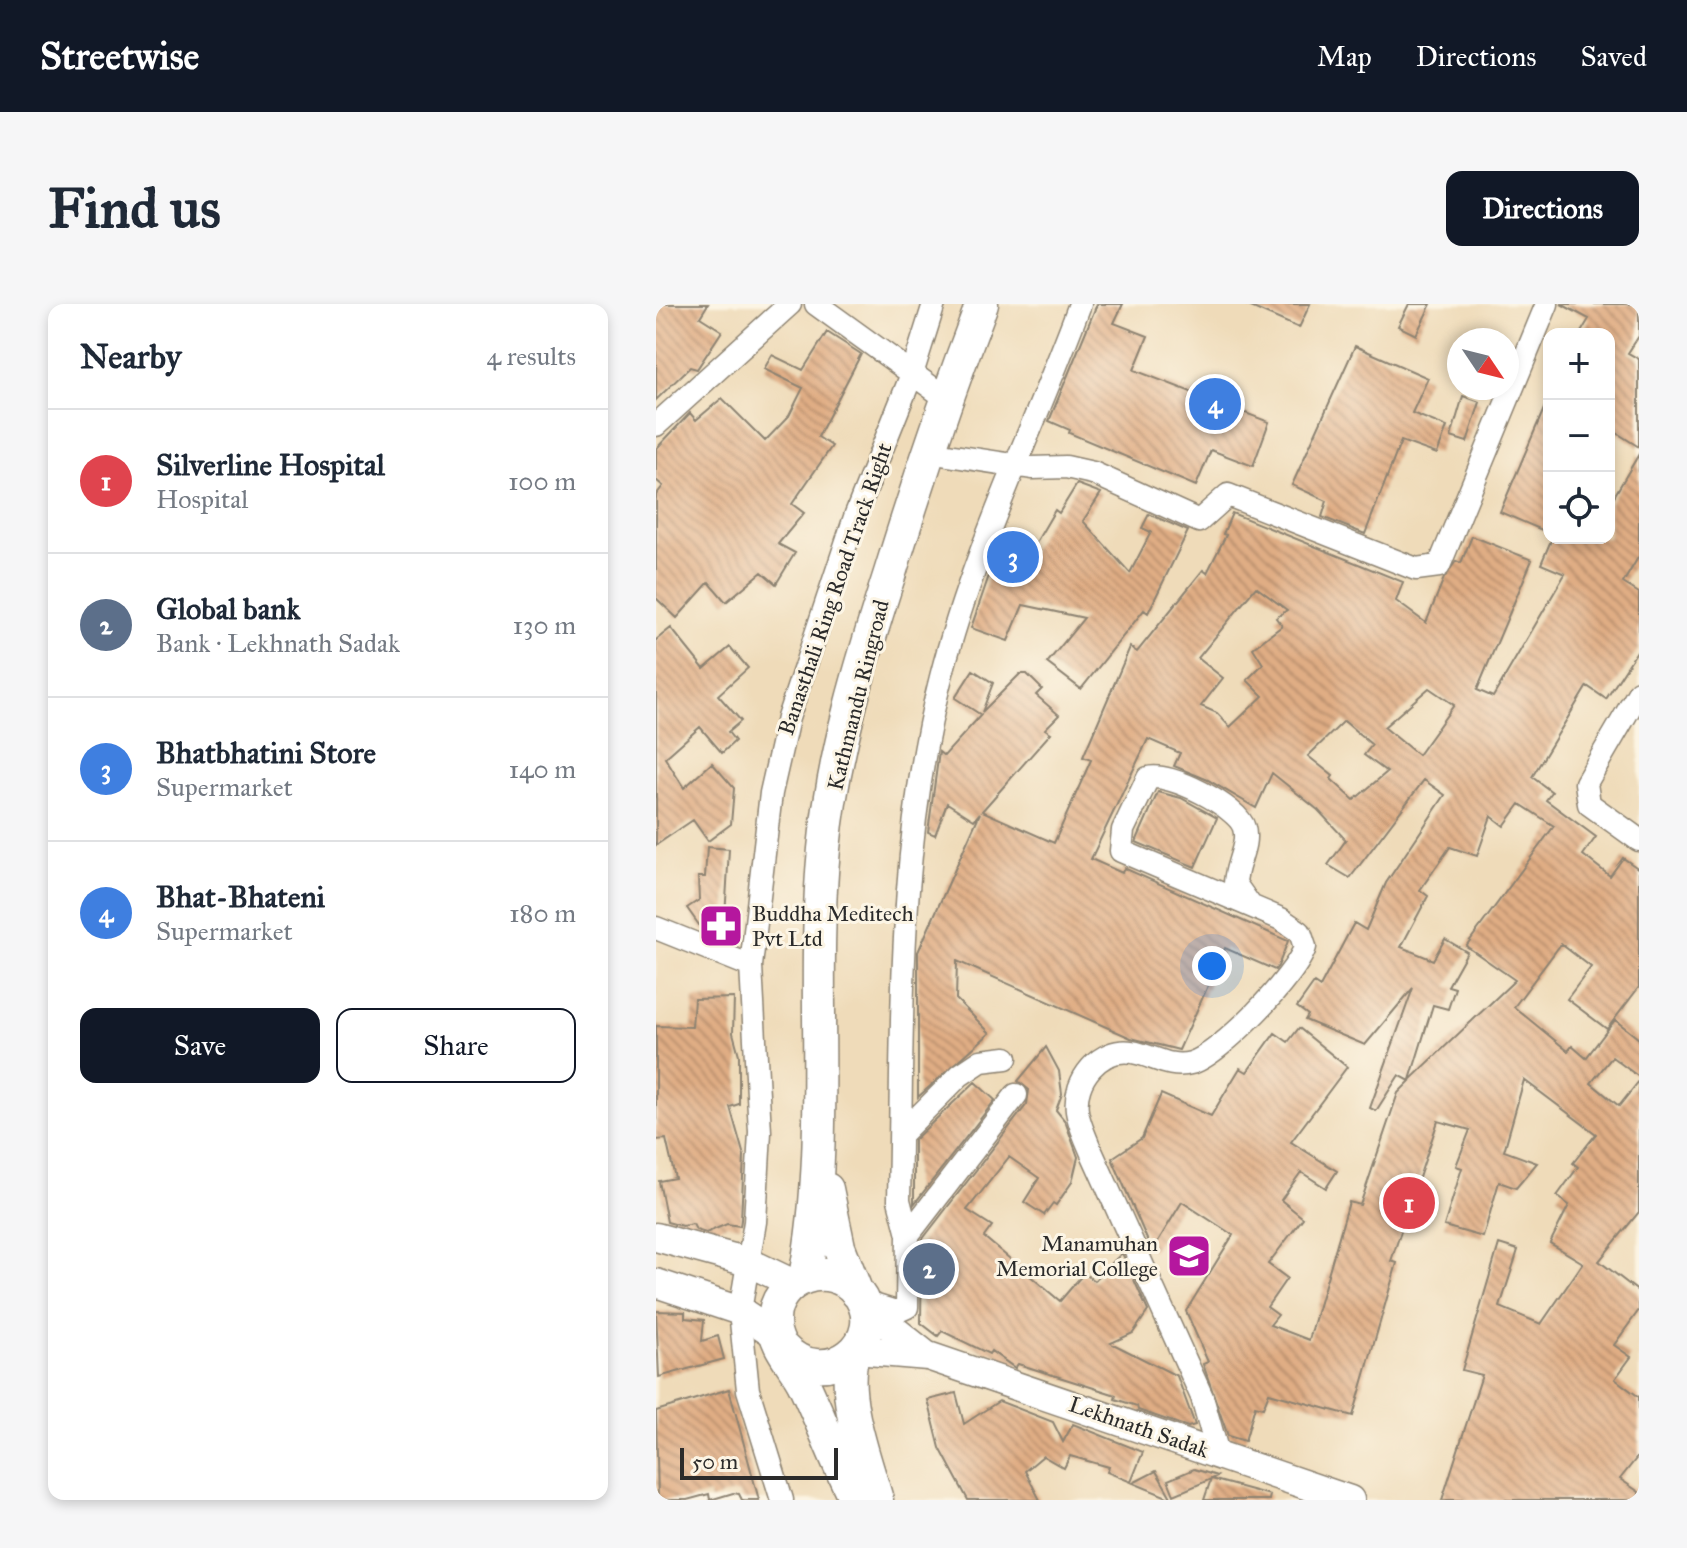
<!DOCTYPE html>
<html lang="en">
<head>
<meta charset="utf-8">
<style>
  :root { --surface:#fff; --page:#f6f6f7; --text:#1f2937; --muted:#747a83; --line:#e0e1e3; --accent:#111827 }
  body { margin:0; font-family:"IM FELL Great Primer",serif; background:var(--page); color:var(--text) }
  .controls { position:absolute; right:24px; top:24px; display:grid; overflow:hidden; border-radius:16px; box-shadow:0 4px 12px #0003 }
  .controls button { width:72px; height:72px; display:grid; place-items:center; padding:0; border:0; border-bottom:2px solid var(--line); background:var(--surface); color:var(--text); font:40px sans-serif }
  .compass { position:absolute; left:791px; top:24px; width:72px; height:72px; border-radius:50%; background:var(--surface); box-shadow:0 4px 12px #0003; rotate:125deg }
  .scale { position:absolute; left:24px; bottom:20px; width:158px; box-sizing:border-box; padding-left:8px; border:4px solid #2b2b2b; border-top:0; font-size:22px; line-height:28px; white-space:nowrap; color:#2b2b2b; -webkit-text-stroke:6px #fcf5e5; paint-order:stroke }
  .you { position:absolute; left:556px; top:662px; width:28px; height:28px; margin:-20px; border:6px solid #fff; border-radius:50%; background:#1a73e8; box-shadow:0 0 0 12px #1a73e833 }
  .badge { display:grid; place-items:center; width:52px; height:52px; border-radius:50%; background:var(--accent); color:#fff; font-size:26px; font-weight:700 }
  .pin { position:absolute; translate:-50% -50%; border:4px solid #fff; box-shadow:0 2px 8px #0006 }
  .list { margin:0; padding:0; list-style:none }
  h2 { display:flex; justify-content:space-between; align-items:center; height:104px; margin:0; padding:0 32px; font-size:34px }
  h2 small { font-size:26px; font-weight:400; color:var(--muted) }
  .list li { display:grid; grid-template-columns:52px 1fr auto; gap:24px; align-items:center; box-sizing:border-box; height:144px; padding:0 32px; border-top:2px solid var(--line) }
  .list b { display:block; font-size:30px; white-space:nowrap }
  .list p { margin:0; font-size:26px; white-space:nowrap; color:var(--muted) }
  .list em { font-size:26px; font-style:normal; color:var(--muted) }
  .actions { display:flex; gap:16px; padding:24px 32px }
  .actions a { flex:1; padding:18px 0; border:2px solid var(--accent); border-radius:16px; text-align:center; font-size:28px; color:var(--accent) }
  .actions .main { background:var(--accent); color:#fff }
  .icon { flex:none; width:44px; height:44px; fill:none; stroke:currentColor; stroke-width:2; stroke-linecap:round; stroke-linejoin:round }
  .map { position:relative; flex:none; width:983px; height:1196px; overflow:hidden; border-radius:16px }
  header { display:flex; align-items:center; gap:48px; box-sizing:border-box; height:112px; padding:0 40px; background:var(--accent); color:#fff }
  header strong { font-size:38px }
  nav { display:flex; gap:44px; margin-inline-start:auto; font-size:28px }
  .intro { display:flex; align-items:center; justify-content:space-between; box-sizing:border-box; height:192px; padding:0 48px }
  h1 { margin:0; font-size:56px }
  .button { padding:20px 36px; border-radius:16px; background:var(--accent); color:#fff; font-size:28px; font-weight:700 }
  main { display:flex; gap:48px; padding:0 48px }
  aside { flex:1; background:var(--surface); border-radius:16px; box-shadow:0 4px 12px #0003 }
  .map>svg:first-child { display:block }
  .building { fill:url(#building-back-hatch); fill-rule:evenodd }
  .lines { fill:none; stroke-linecap:round; stroke-linejoin:round }
  .minor-casing { stroke:#8d8372; stroke-width:25 }
  .major-casing { stroke:#8d8372; stroke-width:31 }
  .highway-casing { stroke:#8d8372; stroke-width:35 }
  .minor { stroke:#fff; stroke-width:22 }
  .major { stroke:#fff; stroke-width:28 }
  .highway { stroke:#fff; stroke-width:32 }
  .labels { text-anchor:middle; dominant-baseline:central; stroke-width:6; stroke-linejoin:round; paint-order:stroke }
  .street-label { font-size:22px; fill:#2b2b2b; stroke:#fcf5e5 }
  .poi-label { font-size:22px; fill:#2b2b2b; stroke:#fcf5e5; text-anchor:start }
</style>
</head>
<body>
<header>
<strong>Streetwise</strong>
<nav><a>Map</a><a>Directions</a><a>Saved</a></nav>
</header>
<div class="intro"><h1>Find us</h1><a class="button">Directions</a></div>
<main>
<aside>
<h2>Nearby<small>4 results</small></h2>
<ul class="list">
<li><span class="badge" style="background:#e0444e">1</span><div><b>Silverline Hospital</b><p>Hospital</p></div><em>100 m</em></li>
<li><span class="badge" style="background:#5c6f8a">2</span><div><b>Global bank</b><p>Bank · Lekhnath Sadak</p></div><em>130 m</em></li>
<li><span class="badge" style="background:#3f7fe0">3</span><div><b>Bhatbhatini Store</b><p>Supermarket</p></div><em>140 m</em></li>
<li><span class="badge" style="background:#3f7fe0">4</span><div><b>Bhat-Bhateni</b><p>Supermarket</p></div><em>180 m</em></li>
</ul>
<div class="actions"><a class="main">Save</a><a>Share</a></div>
</aside>
<div class="map">
<svg width="983" height="1196" viewBox="0 0 983 1196">
  <defs>
    <pattern id="building-back-hatch" width="6" height="6" patternUnits="userSpaceOnUse" patternTransform="scale(2)"><rect width="6" height="6" fill="#e0ad84"/><path d="M-1 5l2 2M0 0l6 6M5-1l2 2" fill="none" stroke="#b68d6c"/></pattern>
  </defs>
  <rect width="100%" height="100%" fill="#fcf5e5"/>
  <filter id="ink" filterUnits="userSpaceOnUse"><feTurbulence type="fractalNoise" baseFrequency=".0125" numOctaves="2"/><feDisplacementMap in="SourceGraphic" scale="16" xChannelSelector="R" yChannelSelector="G"/><feConvolveMatrix kernelMatrix="1 2 1 2 8 2 1 2 1" color-interpolation-filters="sRGB"/></filter>
  <filter id="wash" filterUnits="userSpaceOnUse"><feTurbulence type="fractalNoise" baseFrequency=".006" numOctaves="4" result="noise"/><feDisplacementMap in="SourceGraphic" scale="32" xChannelSelector="R" yChannelSelector="G"/><feGaussianBlur stdDeviation="1.8" result="paint"/><feColorMatrix in="noise" values="0 0 0 0 0 0 0 0 0 0 0 0 0 0 0 0 0 1.4 0 .05"/><feComposite in="paint" operator="in"/></filter>
  <g filter="url(#wash)">
    <rect width="100%" height="100%" fill="#efdbb9"/>
    <g id="blocks">
      <!-- building -->
      <path class="building" d="M0,0h52l-8,13 22,14 -25,38 -7,-2 -34,33z
        M441,0h26l-9,19 34,13 -14,34 135,52 -16,44 -42,-16 -15,36 -127,-53 1,-3 -21,-9z
        M588,0h66l-11,24z
        M753,0h22l-15,31 -18,-9z
        M905,0h78v32l-11,17 11,6v88l-30,-19v-94h-29l9,-15z
        M171,28l34,22 -43,83 14,9 -40,58 12,9 -26,31 17,9 -19,31 -14,-12 -36,30 -17,-20 -32,36 -21,-20v-103l7,-9 -7,-6v-31l34,-36 6,7 26,-22 43,43 24,-25 14,-28 -39,-19 8,-14 31,15z
        M699,42l73,32 -16,35 35,14 -10,27 -36,-13 -36,93 -43,-17 5,-16 -35,-16z
        M807,92l17,6 -13,40 -16,-5z
        M893,93v136l-49,-21z
        M983,150v102l-16,27 16,10v55l-33,51 -19,-13 -55,91 20,15 -6,8 50,37 -13,18 27,21 13,-18 16,11v118l-32,42 -40,-30 24,-32 -30,-23 -47,63 54,44 4,-5 14,12 29,-38 24,19v38l-27,-20 -21,26 28,23 20,-25v131l-40,49 40,31v18l-25,35 17,12 -16,22 24,18v58l-19,24 19,13v8h-197l40,-125 -20,-5 37,-126 19,6 -18,57 41,17 42,-61 -33,-20 19,-38 -12,-9 21,-29 -5,-4 23,-29 -72,-54 -20,71 33,12 -21,25 -17,-6 -16,55 -39,-11 18,-58 -6,-2 14,-36 -32,-9 -47,140 6,2 -44,153 -84,-23 -6,15 -8,-2 -10,35 -17,-5 -25,-72 5,-2 -22,-51 47,-76 -51,-33 -30,49 -40,-93 30,-20 19,-44 50,22 29,-48 7,4 28,-39 13,9 11,-14 48,39 -56,75 46,29 -11,17 -25,-16 -20,28 22,18 -35,46 19,14 -20,29 11,8 -8,10 39,15 40,-138 11,3 38,-112 12,-12 -11,-6 -23,36 -6,-3 43,-120 -48,57 -60,-25 3,-5 -11,-8 17,-24 6,4 34,-64 12,7 20,-47 59,-88 -21,-15 -74,98 -22,-13 18,-25 -28,-30 -46,-37 -16,35 -48,-28 -34,-14 6,-13 -32,-14 -57,120 31,14 2,-5 164,73 -10,25 -3,4 -50,-22 -46,102 -48,-12 -174,-77 -1,38 34,34 -72,64v-145l62,-139 -6,7 -27,-17 -12,32 -7,-3 11,-80 5,4 37,-41 -26,-17 18,-28 20,13 -11,29 38,-38h7l15,15 -6,6 23,20 -14,14 6,4 -69,78 72,32 37,-83 -8,-3 47,-110 7,5 66,-82 4,3 19,-38 -3,-1 9,-21 171,69 -7,19 30,22 18,-45 12,-17 5,2 11,-27 60,24 -55,130 16,7 72,-123 -24,-10 11,-26h57v-33zM600,283l31,23 -11,8 6,8 -29,22 10,16 -16,16 16,16 -33,31 -13,-14 -16,-7 22,-28 -25,-20zM773,384l25,17 -36,50 -34,-28zM688,417l28,24 -8,10 23,17 -33,28 -23,-21 2,-3 -25,-20zM864,500l34,22 -88,120 49,34 -105,100 23,-75 15,4 7,-21 -7,-2 19,-34 -22,-13 -12,21 -32,-13 27,-51 -8,-6 30,-43 27,9 14,-40 13,10z
        M421,180l24,9 -18,28 47,52 21,-41 -9,-4 7,-14 39,17 -40,82 -4,-3 -63,79 -34,-26 37,-45 -61,-13 -15,36 -37,-13 22,-64 24,11 38,-65 4,3z
        M15,324l33,41 26,-22 18,21 -30,27 23,26 -13,11 7,9 -13,12 -22,-26 -35,31 19,30 28,-25 22,25 -3,36 -23,17 -15,-21 -37,25v-205z
        M502,488l23,6 36,20 -22,49 -59,-25z
        M51,543l22,2 -4,69 -21,14 -17,-24 12,-8 -1,-23h7z
        M78,694l-1,35 6,22v49l-9,3 14,49 -3,64 -1,6 -13,-2 -21,9 -10,-3 -3,-6 -11,2 -15,-4 -8,-41 16,-3 -9,-39 -10,1v-114l36,1 2,-28z
        M390,743l13,24 3,23 -6,16 9,11 13,36 -6,25 -16,23 -3,-2 -9,12 -20,-13 15,-24 -30,-21 -42,53 25,16 -8,11 76,64 24,-28 10,8 28,-28 26,58 -15,22 -22,10 66,33 18,49 -7,2 -50,-17 -1,-4 -22,-7 1,-4 -98,-31 -3,4 -24,-17 -2,3 -47,-23 -4,5 -17,-13 1,-83 105,-136 2,-14 -11,-9z
        M319,778l20,18 -81,104v-64z
        M0,1007l29,1v6l19,2 -2,21 16,-5 6,23 -65,18z
        M73,1085l30,111h-17l-3,-6 -6,-1 -23,7 -1,-6 -22,6h-29l-2,-89z
        M300,1089l8,31 35,-23 54,21 10,20 10,-18 70,28 -12,30 -24,-10 2,-5 -39,-11 -6,12 -21,-12 -18,15 15,29h-72l-28,-52 -12,-48z
        M538,1165l23,7 -6,3 59,16 -1,5h-65l7,-21 -37,16 -6,-15z
        M500,1167l16,28 -39,-16z"/>
    </g>
  </g>
  <g filter="url(#ink)">
    <use href="#blocks" fill-opacity="0" stroke="#8d8372" stroke-width="2"/>
    <g class="lines">
      <!-- minor casing -->
      <g class="minor-casing">
        <path id="minor" d="M160,0l130,94
          M0,121l134,-121
          M272,148l104,16 34,-1 27,6 106,48 29,-26 188,74 23,-3 108,-262
          M983,388l-53,91 3,21 50,36
          M0,624l95,38
          M245,830l59,-59 21,-14 25,-3
          M252,931l-9,-35c4,-175 -2,-352 42,-523 33,-129 93,-248 139,-373
          M211,999l29,9 11,-5 1,-72 108,-140
          M562,1150l-16,-57 -111,-246c-5,-12 -12,-27 -14,-40 -4,-31 23,-64 55,-59 20,3 37,17 59,11 28,-7 106,-88 114,-116l-5,-15 -19,-13 -160,-68 2,-21 25,-52c20,-7 91,29 96,50 5,18 -9,37 -9,56l15,21
          M126,1196l-34,-110 -8,-79 15,-89 5,-90 -9,-166 20,-173 17,-75 68,-204 56,-140 22,-70"/>
      </g>
      <!-- major casing -->
      <g class="major-casing">
        <path id="major" d="M0,933l92,25 44,21
          M0,979l84,28 35,23
          M208,1002l63,50
          M200,1046l72,6 422,144"/>
      </g>
      <!-- highway casing -->
      <g class="highway-casing">
        <path id="highway" d="M171,885l12,58 18,46
          M149,973c27,-142 5,-286 19,-428 9,-95 37,-186 66,-276 28,-91 58,-180 92,-269
          M126,1043c44,48 111,-8 75,-55 -27,-34 -84,-14 -83,30 0,23 19,41 29,60 19,39 33,80 53,118
          M198,1049c-15,38 12,108 23,147"/>
      </g>
      <!-- minor -->
      <use href="#minor" class="minor"/>
      <!-- major -->
      <use href="#major" class="major"/>
      <!-- highway -->
      <use href="#highway" class="highway"/>
    </g>
  </g>
  <!-- icons -->
  <defs>
    <g id="pharmacy-square" transform="scale(2.3)"><rect x="-9" y="-9" width="18" height="18" rx="4" fill="#b5179e" stroke="#fcf5e5"/><path d="M-2-6h4v4h4v4h-4v4h-4v-4h-4v-4h4Z" fill="#fff"/></g>
    <g id="school-square" transform="scale(2.3)"><rect x="-9" y="-9" width="18" height="18" rx="4" fill="#b5179e" stroke="#fcf5e5"/><path d="M0-5L7-2L0 1L-7-2ZM-4 1L0 2.5L4 1V4Q0 6-4 4Z" fill="#fff"/></g>
  </defs>
  <g fill-rule="evenodd">
    <use href="#pharmacy-square" x="65" y="622"/>
    <use href="#school-square" x="533" y="952"/>
  </g>
  <g class="labels">
    <!-- street labels -->
    <g class="street-label">
      <text transform="translate(179 285) rotate(-71)">Banasthali Ring Road Track Right</text>
      <text transform="translate(202 391) rotate(-76)">Kathmandu Ringroad</text>
      <text transform="translate(483 1123) rotate(19)">Lekhnath Sadak</text>
    </g>
    <!-- poi labels -->
    <g class="poi-label">
      <text x="96" y="609">Buddha Meditech<tspan x="96" dy="25">Pvt Ltd</tspan></text>
      <text x="502" y="939" text-anchor="end">Manamuhan<tspan x="502" dy="25">Memorial College</tspan></text>
    </g>
  </g>
</svg>
<div class="controls">
<button>+</button>
<button>−</button>
<button><svg class="icon" aria-label="locate" viewBox="0 0 24 24"><circle cx="12" cy="12" r="6"/><path d="M12 2v4M12 18v4M2 12h4M18 12h4"/></svg></button>
</div>
<svg class="compass" viewBox="-18 -18 36 36"><path d="M0-13l5 13h-10z" fill="#e53935"/><path d="M0 13l5-13h-10z" fill="#747a83"/></svg>
<div class="scale">50 m</div>
<div class="you"></div>
<div class="pin badge" style="left:753px;top:899px;background:#e0444e">1</div>
<div class="pin badge" style="left:273px;top:965px;background:#5c6f8a">2</div>
<div class="pin badge" style="left:357px;top:253px;background:#3f7fe0">3</div>
<div class="pin badge" style="left:559px;top:100px;background:#3f7fe0">4</div>
</div>
</main>
</body>
</html>
